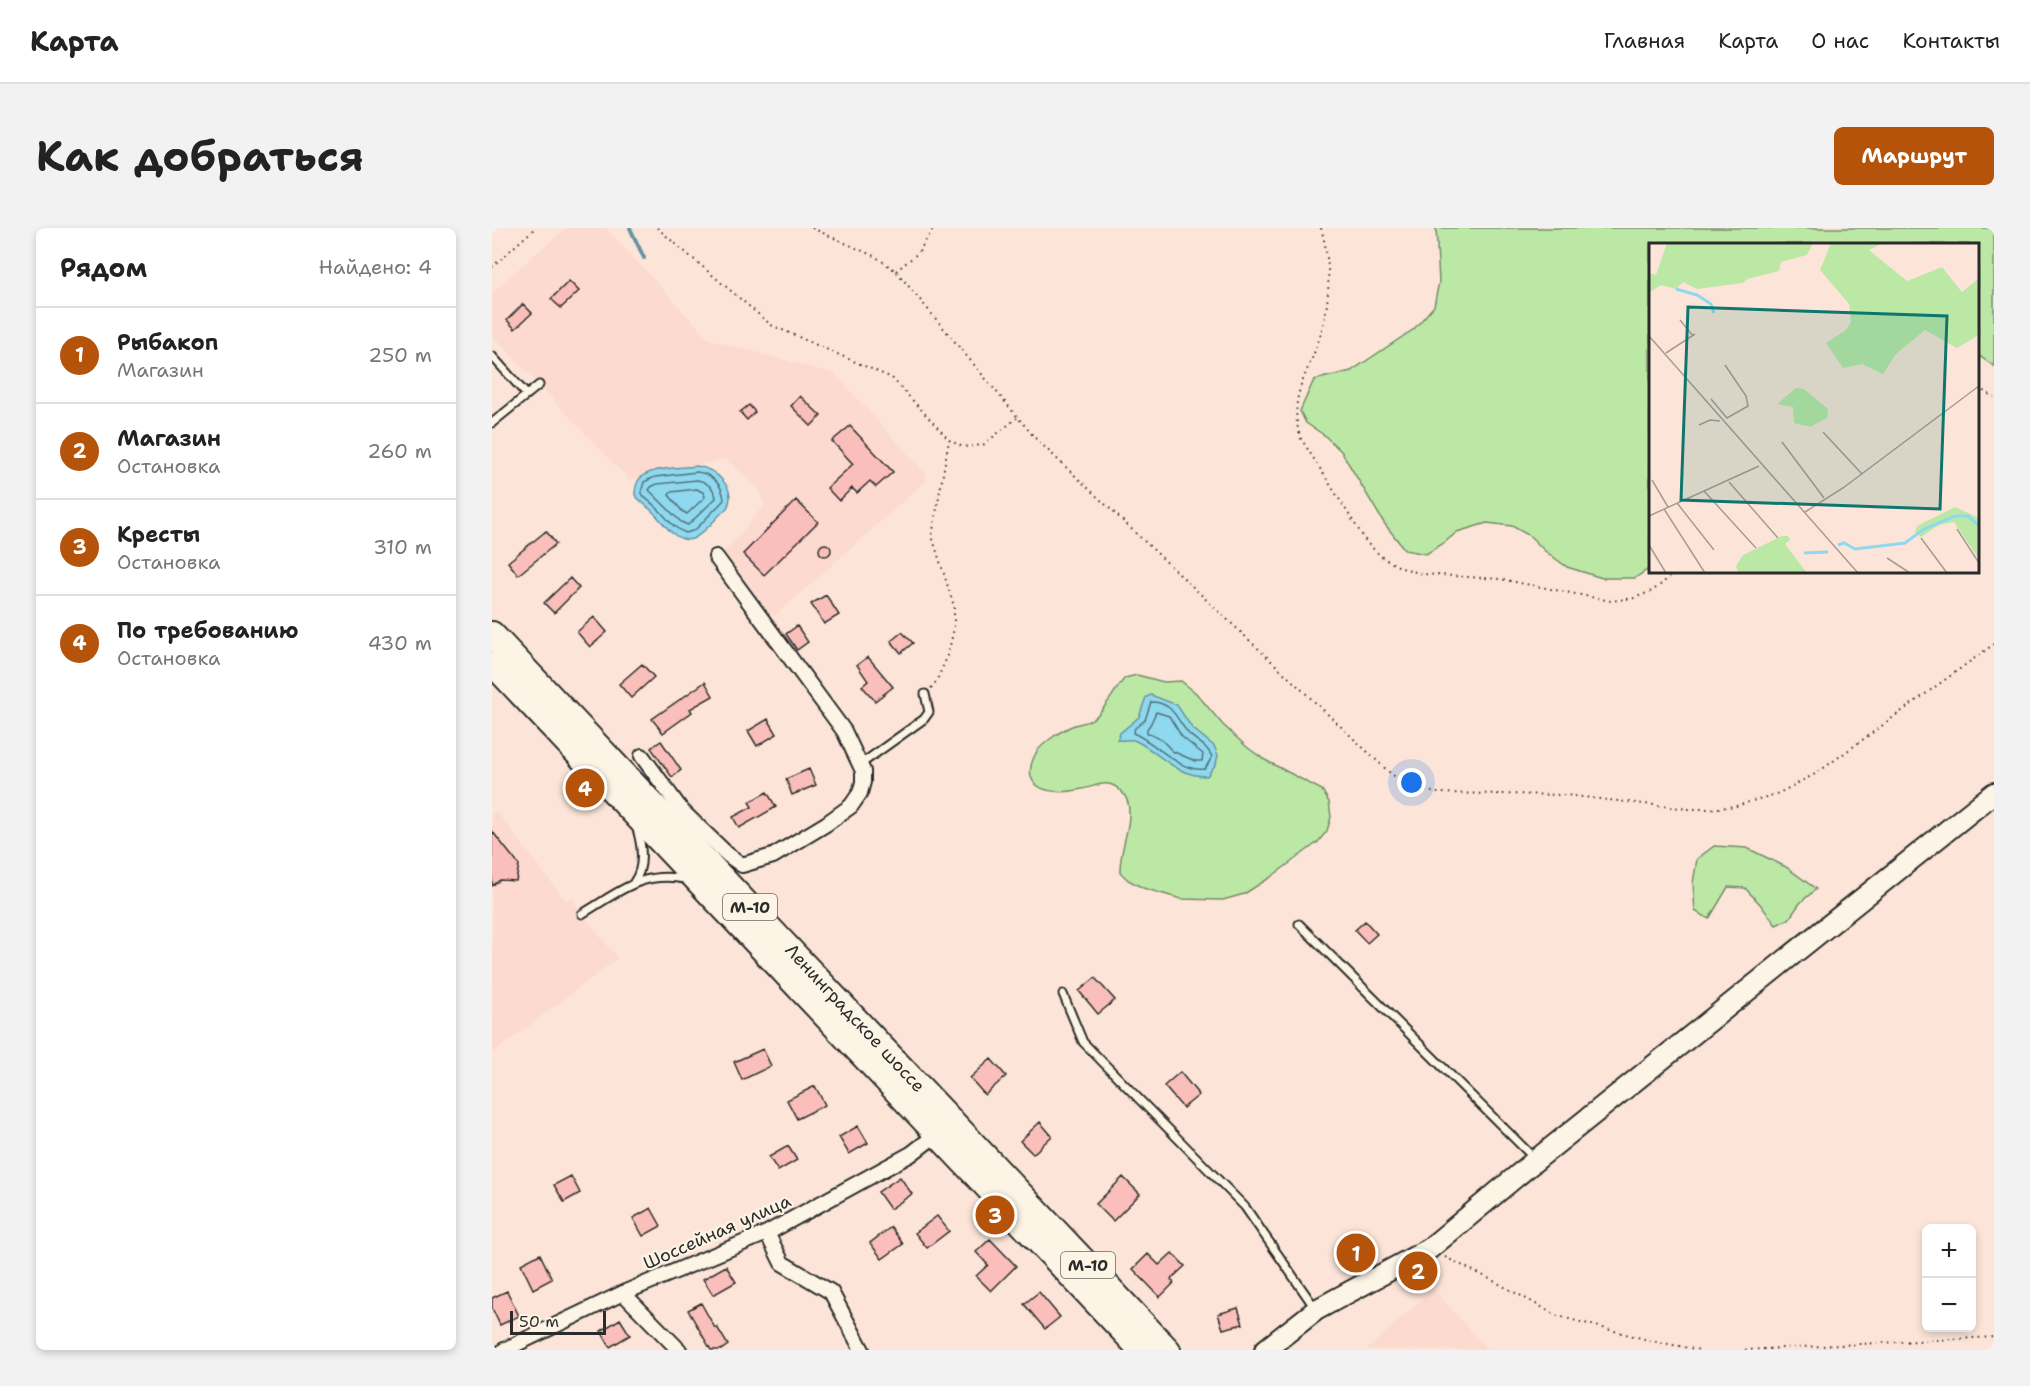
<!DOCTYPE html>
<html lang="ru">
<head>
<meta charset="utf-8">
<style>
  :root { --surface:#fff; --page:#f2f2f2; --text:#222; --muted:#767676; --line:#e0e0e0; --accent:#b45309 }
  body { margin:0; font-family:"Shantell Sans",sans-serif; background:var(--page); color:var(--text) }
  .controls { position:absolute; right:18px; bottom:18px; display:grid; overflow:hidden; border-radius:9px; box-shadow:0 3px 9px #0003 }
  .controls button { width:54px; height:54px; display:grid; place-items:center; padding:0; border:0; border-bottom:2px solid var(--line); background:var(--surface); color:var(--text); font:30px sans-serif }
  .scale { position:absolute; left:18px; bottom:15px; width:96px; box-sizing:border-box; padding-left:6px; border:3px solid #2b2b2b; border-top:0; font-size:16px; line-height:21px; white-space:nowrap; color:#2b2b2b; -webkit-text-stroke:4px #fcf5e5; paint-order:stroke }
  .you { position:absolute; left:920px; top:555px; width:21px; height:21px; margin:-15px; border:4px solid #fff; border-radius:50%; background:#1a73e8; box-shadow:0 0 0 9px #1a73e833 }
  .badge { display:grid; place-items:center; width:39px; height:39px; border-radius:50%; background:var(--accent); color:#fff; font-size:20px; font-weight:700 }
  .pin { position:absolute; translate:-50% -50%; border:3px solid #fff; box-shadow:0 2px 6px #0006 }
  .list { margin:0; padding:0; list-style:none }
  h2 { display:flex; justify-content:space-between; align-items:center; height:78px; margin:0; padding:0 24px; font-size:26px }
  h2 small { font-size:20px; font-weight:400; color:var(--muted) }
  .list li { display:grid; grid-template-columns:39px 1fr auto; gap:18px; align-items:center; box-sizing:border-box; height:96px; padding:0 24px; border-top:2px solid var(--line) }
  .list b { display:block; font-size:22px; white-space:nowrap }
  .list p { margin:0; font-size:20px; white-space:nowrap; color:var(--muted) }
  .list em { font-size:20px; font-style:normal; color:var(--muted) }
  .map { position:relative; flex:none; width:1502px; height:1122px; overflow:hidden; border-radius:9px }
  header { display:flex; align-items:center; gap:36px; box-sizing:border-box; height:84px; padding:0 30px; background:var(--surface); border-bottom:2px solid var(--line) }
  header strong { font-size:28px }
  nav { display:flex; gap:33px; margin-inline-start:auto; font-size:21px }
  .intro { display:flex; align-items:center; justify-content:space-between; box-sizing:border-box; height:144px; padding:0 36px }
  h1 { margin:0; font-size:42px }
  .button { padding:15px 27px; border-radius:9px; background:var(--accent); color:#fff; font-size:21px; font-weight:700 }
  main { display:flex; gap:36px; padding:0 36px }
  aside { flex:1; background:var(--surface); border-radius:9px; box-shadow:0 3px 9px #0003 }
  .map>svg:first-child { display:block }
  .built { fill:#fcdacf }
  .green { fill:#bce8a6; stroke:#748a68; stroke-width:1.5 }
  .water { fill:#8ed9ef; stroke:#6693a1; stroke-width:1.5 }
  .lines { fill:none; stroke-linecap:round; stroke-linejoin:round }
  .shore { stroke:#537179; stroke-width:1.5 }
  .stream { stroke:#6693a1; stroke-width:4 }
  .building { fill:#fbbfbb; stroke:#2b2b2b; stroke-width:1.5 }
  .lane-casing { stroke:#2b2b2b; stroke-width:11 }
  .street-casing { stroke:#2b2b2b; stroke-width:18 }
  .secondary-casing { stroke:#2b2b2b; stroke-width:24 }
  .highway-casing { stroke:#2b2b2b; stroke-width:28 }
  .path { stroke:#2b2b2b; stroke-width:2; stroke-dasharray:1.5 4.5; stroke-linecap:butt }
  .lane { stroke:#fcf5e5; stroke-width:7 }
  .street { stroke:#fcf5e5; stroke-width:14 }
  .secondary { stroke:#fcf5e5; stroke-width:20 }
  .highway { stroke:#fcf5e5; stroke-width:24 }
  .labels { text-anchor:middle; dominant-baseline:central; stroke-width:4.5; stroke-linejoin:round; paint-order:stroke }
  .shield { fill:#fcf5e5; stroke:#6a6863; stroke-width:1.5 }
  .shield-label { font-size:16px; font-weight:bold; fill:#2b2b2b }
  .street-label { font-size:18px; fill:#2b2b2b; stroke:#fcf5e5 }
  .inset-river { fill:none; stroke:#8ed9ef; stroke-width:3 }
  .inset-road { fill:none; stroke:#a89b93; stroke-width:1.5 }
  .view { fill:#0f766e; fill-opacity:0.15; stroke:#0f766e; stroke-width:3 }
  .inset-edge { fill:none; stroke:#2b2b2b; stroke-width:3 }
</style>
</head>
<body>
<header>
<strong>Карта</strong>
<nav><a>Главная</a><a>Карта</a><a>О нас</a><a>Контакты</a></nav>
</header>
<div class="intro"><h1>Как добраться</h1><a class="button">Маршрут</a></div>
<main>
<aside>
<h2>Рядом<small>Найдено: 4</small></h2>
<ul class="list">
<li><span class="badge">1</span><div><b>Рыбакоп</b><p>Магазин</p></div><em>250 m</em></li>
<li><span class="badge">2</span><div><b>Магазин</b><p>Остановка</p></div><em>260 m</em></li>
<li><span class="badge">3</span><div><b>Кресты</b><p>Остановка</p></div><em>310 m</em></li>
<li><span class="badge">4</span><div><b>По требованию</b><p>Остановка</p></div><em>430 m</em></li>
</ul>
</aside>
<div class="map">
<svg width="1502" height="1122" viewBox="0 0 1502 1122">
  <rect width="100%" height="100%" fill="#fce5d8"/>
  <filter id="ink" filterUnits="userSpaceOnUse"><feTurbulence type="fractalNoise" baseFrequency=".0167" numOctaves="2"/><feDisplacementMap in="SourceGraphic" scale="12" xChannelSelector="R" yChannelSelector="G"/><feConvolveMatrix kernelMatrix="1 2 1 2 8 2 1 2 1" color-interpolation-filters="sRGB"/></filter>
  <g filter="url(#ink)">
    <!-- built -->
    <path class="built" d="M73,0h41l103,111 126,35 91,100 1,6 -152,136 -6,-4 -46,-59 41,-47 -5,-17 -34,-30 -96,21 -137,-145v-43z
      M5,584l69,89 6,-4 10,17 36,44 -126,96v-241z
      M941,1061l55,61h-122z"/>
    <!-- green -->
    <path class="green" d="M944,0h558v138l-16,-11v-111h-328v324l-15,10h-33l-35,-11 -22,-16 -15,-15 -18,-10 -25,-3 -30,9 -13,11 -18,11 -21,-4 -21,-27 -43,-72 -17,-16 -18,-12 -6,-12 14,-31 37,-9 63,-42 20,-23 5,-24z
      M645,447l27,7 17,-1 15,12 27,32 25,23 17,12 57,30 7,12 2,15 -4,14 -9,11 -47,35 -27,17 -21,6 -42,-1 -38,-11 -15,-8 -8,-8c-1,-22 13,-48 8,-69 -2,-8 -10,-17 -19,-19 -9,-2 -18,4 -27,5 -28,7 -66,2 -46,-36 6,-10 26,-23 36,-27 8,-3 15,-3 22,-8 11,-8 21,-29 31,-40z
      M1222,618l33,2 39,19 30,22 -16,14 -11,16 -13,6 -16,-21 -15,-16 -17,-1 -19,32 -14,-8 -2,-28 4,-24z"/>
    <!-- water -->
    <path class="water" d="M205,238c18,3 41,22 30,42 -9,7 -24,28 -35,31 -17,5 -30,-19 -40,-28 -6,-6 -12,-10 -17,-16 0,-4 1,-10 3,-14 7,-14 44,-13 59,-15z
      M659,467l26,10 15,23 22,18 4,9 -2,9 -9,12c-30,1 -47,-23 -71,-35 -5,-3 -13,0 -19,-1l3,-7 19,-16 7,-20z"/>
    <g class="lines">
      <!-- shore -->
      <path class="shore" d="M205,244c15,2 26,13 27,28l-29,30 -9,3c-13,-4 -20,-17 -30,-26 -5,-5 -11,-8 -15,-14l3,-11 11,-5z
        M205,252c9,1 18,9 19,18l-28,27 -7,-3 -32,-32 2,-3 6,-3z
        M205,261l7,4 1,4 -18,17 -5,-3 -13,-16 2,-3z
        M659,474c23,0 25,18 38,32 8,8 18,11 23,23l-7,12c-26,4 -49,-27 -72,-36l2,-5 10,-8z
        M664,484l13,4 13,21 21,17 -1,7h-7l-23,-10 -10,-11 -15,-7v-4l4,-6z"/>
      <!-- stream -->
      <path class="stream" d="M138,0l14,30"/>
    </g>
    <!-- building -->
    <path class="building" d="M77,53l10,10 -18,17 -10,-9z
      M31,76l9,9 -17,16 -8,-9z
      M308,168l21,20 -10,10 -20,-20z
      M257,177l6,7 -8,8 -7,-8z
      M358,198l43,46 -17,15 -6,-6 -13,12 -5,-5 -13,13 -12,-13 26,-24 -21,-23z
      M304,272l22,22 -54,53 -21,-21z
      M54,303l10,13 -38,31 -10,-13z
      M327 322a6 6 0 1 1 12 0a6 6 0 1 1-12 0Z
      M78,350l9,10 -25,25 -10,-10z
      M334,367l13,20 -15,9 -13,-20z
      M102,389l13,15 -17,15 -13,-15z
      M305,398l11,16 -11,8 -11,-16z
      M410,404l11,11 -12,10 -10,-12z
      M376,429l25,30 -18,14 -13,-15 6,-5 -11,-16z
      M150,436l12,13 -23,21 -12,-14z
      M213,454l8,14 -23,13 2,3 -29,21 -11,-14z
      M276,491l9,15 -20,12 -9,-15z
      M169,513l20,29 -9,7 -21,-29z
      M317,541l7,16 -24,10 -6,-16z
      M275,564l9,15 -37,21 -6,-11 19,-10 -3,-5z
      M0,603l27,34 -3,16 -16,-1 -8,6z
      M873,693l12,13 -10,9 -12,-13z
      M603,750l20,22 -17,14 -19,-23z
      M271,821l8,17 -29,14 -8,-18z
      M499,831l15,17 -21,19 -15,-17z
      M688,844l19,23 -16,13 -19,-22z
      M323,858l10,19 -28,14 -10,-19z
      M548,894l12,14 -19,18 -13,-13z
      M366,898l10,17 -19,11 -10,-17z
      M296,918l9,14 -19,11 -9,-14z
      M79,948l9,17 -16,9 -10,-17z
      M408,949l12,17 -22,15 -12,-17z
      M631,949l17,17 -27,27 -17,-17z
      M159,980l10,18 -18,10 -10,-18z
      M445,988l12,15 -22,17 -12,-15z
      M399,999l12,17 -21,15 -12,-16z
      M498,1011l26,27 -25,25 -15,-15 12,-11 -12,-13z
      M868,1014l6,14 -14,7 -7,-13z
      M680,1025l13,13 -14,13 3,4 -14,14 -27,-28 15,-15 11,11z
      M48,1026l12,25 -19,10 -12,-25z
      M234,1038l10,16 -23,13 -10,-16z
      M15,1063l12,25 -19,9 -8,-17v-10z
      M547,1064l21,25 -15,12 -21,-25z
      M209,1075l14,25 2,-1 11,18 -7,5h-10l-23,-40z
      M746,1080l5,16 -20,5 -5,-15z
      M128,1091l10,16 -20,12 -9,-16z"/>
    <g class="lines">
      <!-- lane casing -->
      <g class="lane-casing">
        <path id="lane" d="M0,128l35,39
          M0,195l47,-38
          M369,536l63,-45 5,-7 -4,-18
          M142,654c11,-15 8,-36 3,-53
          M90,686c37,-22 58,-43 103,-35
          M807,696l236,235
          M571,766l20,48 162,165 70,101"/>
      </g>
      <!-- street casing -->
      <g class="street-casing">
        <path id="street" d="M150,528l40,55 46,44 14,10 31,-9 53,-32 25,-18 9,-13 3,-11v-11l-19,-40 -128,-174
          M275,1005l15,30 49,29 31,58
          M131,1065l56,57
          M12,1122l119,-57 144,-60 144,-79 26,-20"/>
      </g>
      <!-- secondary casing -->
      <g class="secondary-casing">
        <path id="secondary" d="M773,1122l51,-40 113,-61 107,-89 458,-367"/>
      </g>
      <!-- highway casing -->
      <g class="highway-casing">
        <path id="highway" d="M0,406l676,716
          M0,435l649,687"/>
      </g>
      <!-- path -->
      <path class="path" d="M165,0l114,97 121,53 57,62 14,7 20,-2 34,-27
        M320,0l64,29 20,14 139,167 355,335 20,14 26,6 129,2 124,14h21l26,-3 43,-13 38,-20 177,-129
        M829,0c10,36 10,72 -1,108 -12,40 -32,58 -20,101l67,106 16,15 19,10 20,6 78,5 111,22 23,-3 18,-7 12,-9 9,-10
        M0,39l43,-39
        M404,43l22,-18 16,-25
        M1486,160l16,9
        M439,460l5,-6 12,-27 6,-27v-22l-22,-70 17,-96
        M953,1029l47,23 66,36 94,25 48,9
        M1253,1122l249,-13"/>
      <!-- lane -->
      <use href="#lane" class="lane"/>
      <!-- street -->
      <use href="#street" class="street"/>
      <!-- secondary -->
      <use href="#secondary" class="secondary"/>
      <!-- highway -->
      <use href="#highway" class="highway"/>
    </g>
  </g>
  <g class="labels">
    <!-- shield labels -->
    <g class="shield">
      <rect x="231" y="666" width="54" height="26" rx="4.5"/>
      <rect x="569" y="1024" width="54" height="26" rx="4.5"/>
    </g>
    <g class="shield-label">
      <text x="258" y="679">М-10</text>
      <text x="596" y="1037">М-10</text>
    </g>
    <!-- street labels -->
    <g class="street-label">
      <text transform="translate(363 790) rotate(47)">Ленинградское шоссе</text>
      <text transform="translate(225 1004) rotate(-24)">Шоссейная улица</text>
    </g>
  </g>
  <!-- overview -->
  <g transform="translate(1157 15)">
    <rect width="330" height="330" fill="#fce5d8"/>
    <path d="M18,0h146l-6,12 -26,7 -2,9 -32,8 -4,4 -46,6 -14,-7 -7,7 -15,-4 -12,8v-20l7,2zM182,0h52l-14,7 38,31 35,-14 20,25 17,-14v57l-22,13 -32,-18 -29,24 -13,20 -21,-10 -19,4 -17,-25 20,-13 5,-8 -2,-18 -29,-34zM147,145l8,1 24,20 -1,9 -17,9 -16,-4 -1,-16 -16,-3zM306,264l24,11v41l-25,-37 -15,3 -18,12 -6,-5 2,-6zM133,293h6l2,4 -5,4 22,29h-69l-2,-7 7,-11z" fill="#bce8a6"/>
    <path class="inset-river" d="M27,46l21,6 14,9 3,9M189,302l6,-2 11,6 50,-6 19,-14 31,-13h13l11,10M155,310l24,-1"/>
    <path class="inset-road" d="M31,77l13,16M0,93l209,237M17,110l29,-19M62,156l16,19 21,-12 -2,-10 -21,-31M50,182l11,-5 10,1M174,189l39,42M133,199l42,56M3,237l16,27M80,239l49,56M55,248l52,57M28,260l37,47M15,266l41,64M156,269l38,-24 136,-102M0,273l110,-50M308,286l22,34M272,295l26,35M0,302l17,28M238,315l23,15"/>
    <path class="view" d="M39,64l259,9 -7,193 -259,-9z"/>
    <rect width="330" height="330" class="inset-edge"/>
  </g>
</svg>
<div class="controls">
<button>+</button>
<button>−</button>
</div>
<div class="scale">50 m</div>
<div class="you"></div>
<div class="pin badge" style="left:864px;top:1025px">1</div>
<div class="pin badge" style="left:926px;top:1043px">2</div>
<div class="pin badge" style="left:503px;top:987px">3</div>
<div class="pin badge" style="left:93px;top:560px">4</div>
</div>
</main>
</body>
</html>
